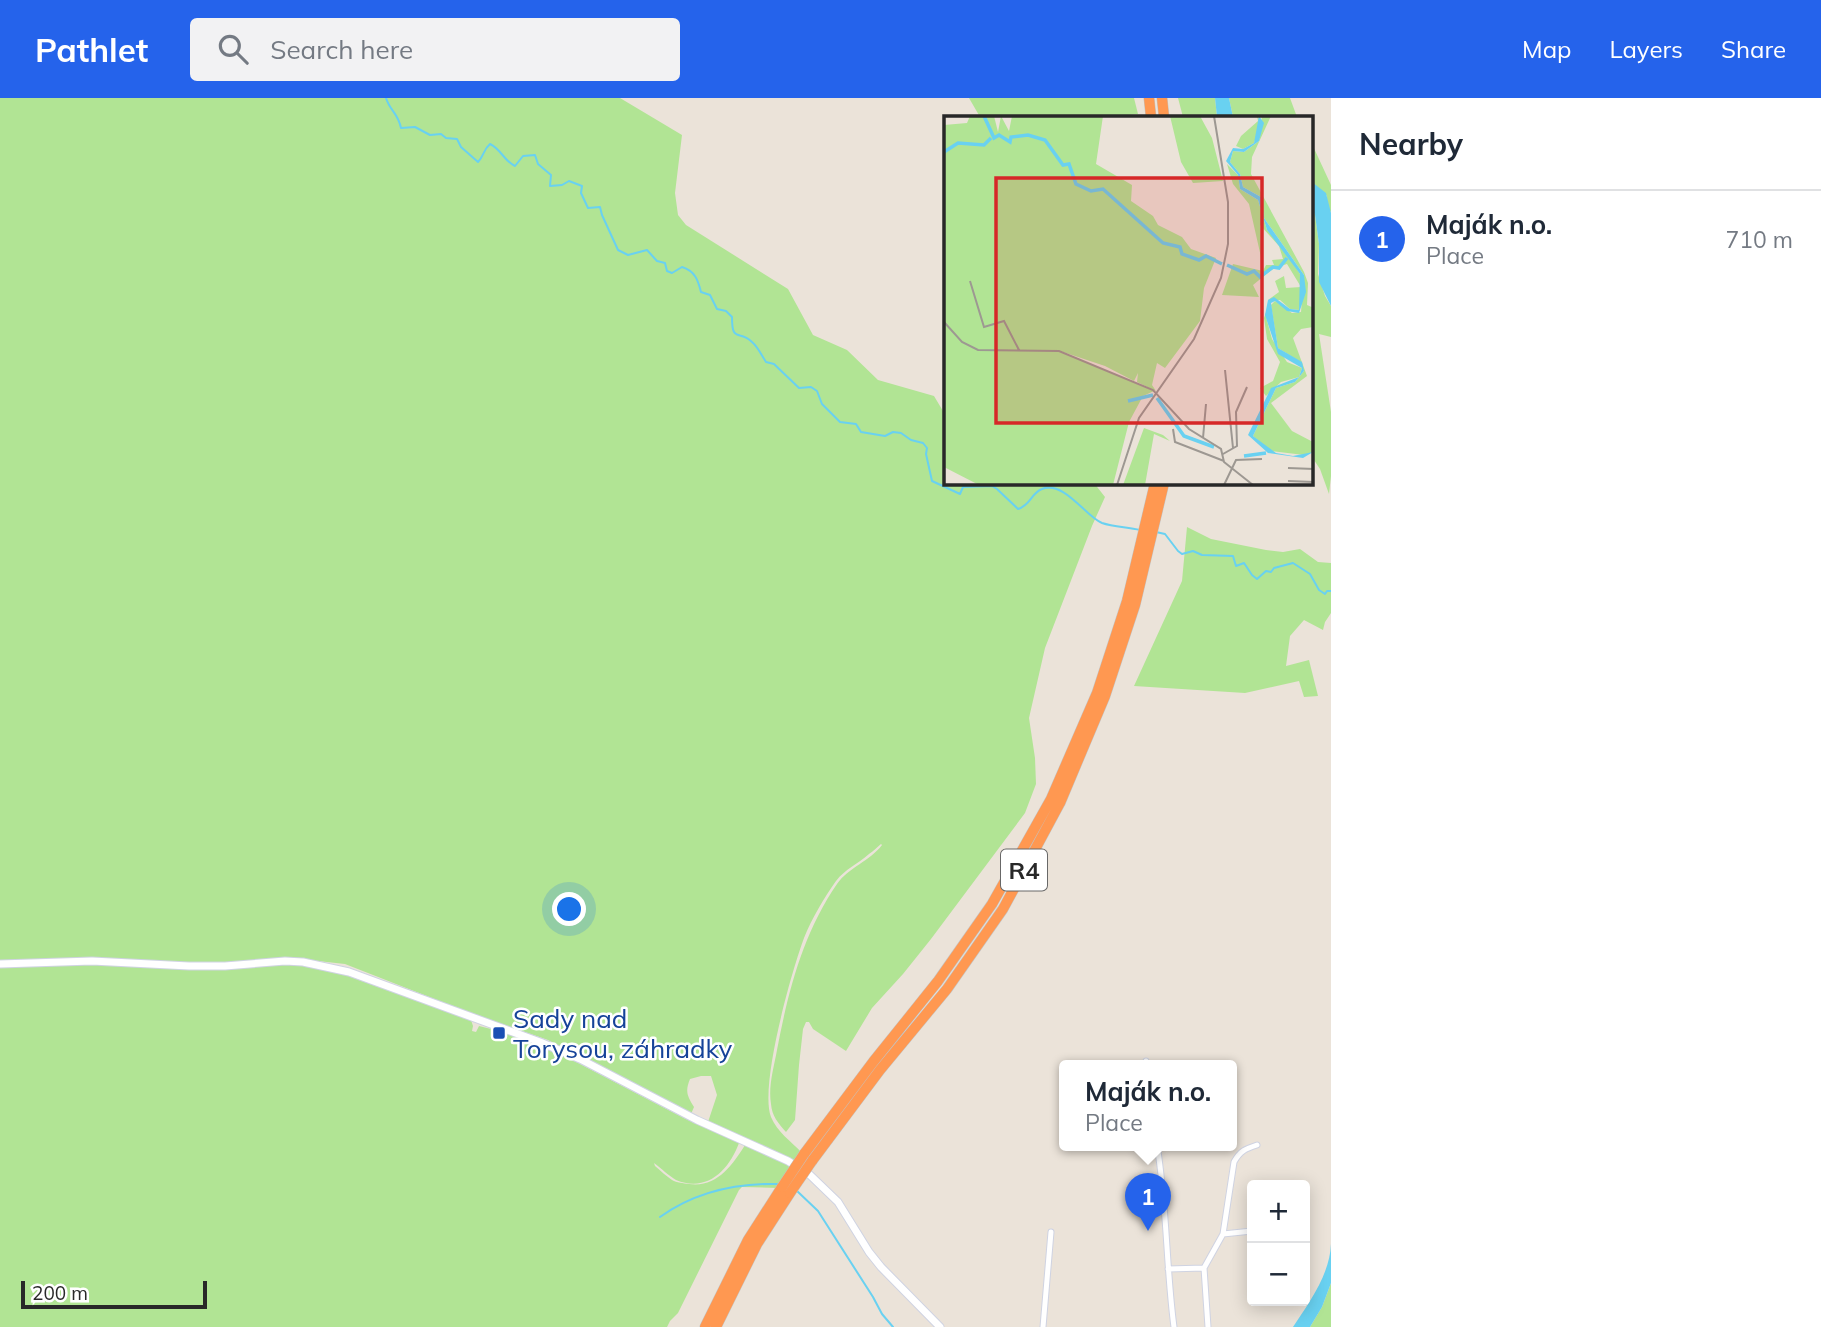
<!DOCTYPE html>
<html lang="en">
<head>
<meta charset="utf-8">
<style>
  :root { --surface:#fff; --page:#f2f2f3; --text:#1f2937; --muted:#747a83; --line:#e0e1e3; --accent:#2563eb }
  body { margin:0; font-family:Mulish,sans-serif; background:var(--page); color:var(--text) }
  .controls { position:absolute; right:21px; bottom:21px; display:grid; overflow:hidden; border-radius:7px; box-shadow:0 4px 18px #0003 }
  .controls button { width:63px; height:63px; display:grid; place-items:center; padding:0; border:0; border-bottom:2px solid var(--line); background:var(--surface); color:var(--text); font:35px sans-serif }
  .scale { position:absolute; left:21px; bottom:18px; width:186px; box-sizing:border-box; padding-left:7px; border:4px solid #282828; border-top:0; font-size:19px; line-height:24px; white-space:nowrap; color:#282828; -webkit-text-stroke:5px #fff; paint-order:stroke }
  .you { position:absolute; left:570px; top:812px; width:24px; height:24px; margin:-18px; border:5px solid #fff; border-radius:50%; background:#1a73e8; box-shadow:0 0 0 10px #1a73e833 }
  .badge { display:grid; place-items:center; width:46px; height:46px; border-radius:50%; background:var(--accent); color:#fff; font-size:23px; font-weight:700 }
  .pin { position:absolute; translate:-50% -58px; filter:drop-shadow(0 2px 4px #0008) }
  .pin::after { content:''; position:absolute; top:37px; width:24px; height:21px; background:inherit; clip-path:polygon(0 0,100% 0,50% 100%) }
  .popup { position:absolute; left:1059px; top:962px; width:178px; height:91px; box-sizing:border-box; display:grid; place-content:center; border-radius:7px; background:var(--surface); filter:drop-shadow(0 2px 5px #0005); font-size:23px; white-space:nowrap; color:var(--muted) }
  .popup b { font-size:26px; color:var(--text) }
  .popup::after { content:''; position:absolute; left:50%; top:100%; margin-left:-14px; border:14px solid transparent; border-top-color:var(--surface) }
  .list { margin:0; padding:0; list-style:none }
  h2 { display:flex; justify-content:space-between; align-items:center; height:91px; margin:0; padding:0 28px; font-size:30px }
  h2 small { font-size:23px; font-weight:400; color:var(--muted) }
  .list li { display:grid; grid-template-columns:46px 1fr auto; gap:21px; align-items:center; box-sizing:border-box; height:98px; padding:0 28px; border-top:2px solid var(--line) }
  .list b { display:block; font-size:26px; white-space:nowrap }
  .list p { margin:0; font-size:23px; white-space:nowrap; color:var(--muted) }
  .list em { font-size:23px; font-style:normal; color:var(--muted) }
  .icon { flex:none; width:38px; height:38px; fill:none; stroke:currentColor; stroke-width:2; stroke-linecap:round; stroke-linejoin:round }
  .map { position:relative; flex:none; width:1331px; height:1229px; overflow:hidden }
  header { display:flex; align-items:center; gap:42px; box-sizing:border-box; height:98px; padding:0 35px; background:var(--accent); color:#fff }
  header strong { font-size:33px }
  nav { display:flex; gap:38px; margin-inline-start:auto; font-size:24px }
  .search { width:490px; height:63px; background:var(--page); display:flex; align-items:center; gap:18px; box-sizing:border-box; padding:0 24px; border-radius:7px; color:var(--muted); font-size:26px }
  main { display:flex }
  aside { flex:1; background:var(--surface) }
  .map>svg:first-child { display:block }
  .green { fill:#b1e494 }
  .water { fill:#69d1f1 }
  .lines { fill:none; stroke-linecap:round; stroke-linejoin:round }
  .stream { stroke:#69d1f1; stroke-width:2 }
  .street-casing { stroke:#cfd3e2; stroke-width:7 }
  .secondary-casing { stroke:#cfd3e2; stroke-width:9 }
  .highway-casing { stroke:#c3c3c3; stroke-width:11 }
  .street { stroke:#fff; stroke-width:5 }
  .secondary { stroke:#fff; stroke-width:7 }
  .highway { stroke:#ff9851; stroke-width:10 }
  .highway-bridge-casing { stroke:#c3c3c3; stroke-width:11; stroke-linecap:butt }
  .highway-bridge { stroke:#ff9851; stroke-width:10 }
  .transit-dot { fill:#1a4fb4; stroke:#fff; stroke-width:2.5 }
  .labels { text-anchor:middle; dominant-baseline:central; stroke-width:5; stroke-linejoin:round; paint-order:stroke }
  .shield { fill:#fff; stroke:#686868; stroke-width:2 }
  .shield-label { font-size:24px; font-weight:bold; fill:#282828 }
  .transit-label { font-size:26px; fill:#164399; stroke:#fff; text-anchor:start }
  .inset-river { fill:none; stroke:#69d1f1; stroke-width:3.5 }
  .inset-road { fill:none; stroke:#9d9892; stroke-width:2 }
  .view { fill:#d62828; fill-opacity:0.15; stroke:#d62828; stroke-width:3.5 }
  .inset-edge { fill:none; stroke:#282828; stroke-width:3.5 }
</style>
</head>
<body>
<header>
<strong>Pathlet</strong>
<div class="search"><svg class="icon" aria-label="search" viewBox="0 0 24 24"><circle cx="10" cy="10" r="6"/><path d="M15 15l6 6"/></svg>Search here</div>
<nav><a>Map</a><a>Layers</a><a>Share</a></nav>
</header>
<main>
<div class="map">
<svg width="1331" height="1229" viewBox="0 0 1331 1229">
  <rect width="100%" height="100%" fill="#ebe3d9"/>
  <!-- green -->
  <path class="green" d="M0,0h620l62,37 -7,58 3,22 8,10 102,64 25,46 34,15 31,30 56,16 12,20v67h148l11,14 -13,29 -47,122 -16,70 6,40 1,26 -11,29 -94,126 -28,35 -31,34 -26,43 -33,-22 -4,-7h-3l-3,7 -4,36 -4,55 -9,12c-8,-9 -14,-16 -15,-28 -3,-18 3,-37 6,-54 11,-58 26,-117 60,-166 12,-17 33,-23 45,-39l-1,-1c-4,3 -7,7 -12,10 -11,10 -24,15 -33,27 -12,17 -24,37 -32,57 -12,32 -45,148 -33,179 6,15 20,24 31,36l-6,9 -88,-40 9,-27 -6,-19h-10l-11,3c-5,12 -3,17 4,28l-3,7 -143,-74 -78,-27 -125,-49 -36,-4 31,13 131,47 2,6 -1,5 4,1 3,-6 20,5 58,21 127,66 55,25c-10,27 -32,50 -63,37 -7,-4 -15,-12 -22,-17l1,3c6,5 11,10 17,14 5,3 11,3 17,4 27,4 43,-18 56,-39l47,22 -14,21 -36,-1 -3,3 -61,123 -8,8 -3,6h-667z
    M969,0h165l4,16 -31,3h-127z
    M1178,0h37l2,19h-34z
    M1229,0h61l7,19h-64z
    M1312,46l19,41v28l-4,-10v-7l-15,-14z
    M1312,110l3,7 4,29 -1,30 7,22 6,10v31l-12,-3 12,78v64l-2,18 -9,-25 -8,-12z
    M1187,429l24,12 55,11 17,2 17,-3 18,13 13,1v50l-6,9 -2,8 -19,-10 -14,16 -4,30 23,-6 9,36 -14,1 -5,-16 -54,12 -111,-7 48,-105z
    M1331,1185v44h-21l12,-20z"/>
  <!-- water -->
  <path class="water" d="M1215,0h14l4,19h-16z
    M1312,84l14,11 5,20v93l-12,-24v-38l-4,-29 -3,-7z
    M1331,1146v39l-9,24 -12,20h-17c16,-24 37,-53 38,-83z"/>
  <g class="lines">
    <!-- stream -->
    <path class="stream" d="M386,0c4,13 12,15 15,30l14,-1 15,8 11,-1 5,4 11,1 4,8 17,15c6,-6 5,-12 12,-18 11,5 14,17 25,22l8,-10 12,-1 3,9 13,11 -1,11 12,-1 7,-4 13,5 -1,7 7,15 12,-1 2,8 16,35 10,5 19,-5 10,11 8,2 2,8 5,2 10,-6c13,4 16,13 19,25l9,3 7,14 9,2 6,6c0,27 7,12 20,25 6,5 10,14 14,20l8,2 25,24 12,-1 6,4 5,13 18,18 16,2 5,8 24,4 8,-4 8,1 10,7 12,3 4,5 -1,6 6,27 28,13 3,-7 29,-1 5,3 21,20c13,-4 13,-16 24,-20 22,-9 44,28 60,34 12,4 26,4 38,7
      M1156,434l9,2 13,17 4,3 11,-3 9,4 31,1 3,10 8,-3 8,12 5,4 9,-8 5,1 3,-4 19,-5 17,11 9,16 6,4 2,-3h4
      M796,1092l22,21 55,86 9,17 11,13
      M660,1119c35,-25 74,-34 118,-33"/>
    <!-- street casing -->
    <g class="street-casing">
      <path id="street" d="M1146,963v4
        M1157,1047c10,60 9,122 17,182
        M1223,1136l29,-3
        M1168,1171l36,-1
        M1043,1229l8,-95
        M1208,1229l-4,-59 19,-34 11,-72c6,-11 11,-13 23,-17"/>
    </g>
    <!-- secondary casing -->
    <g class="secondary-casing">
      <path id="secondary" d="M0,866l92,-3 97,5h36l60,-5 18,1 46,10 191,70 40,17 117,61 91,41 22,14 28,27 31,50 12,15 59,60"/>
    </g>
    <!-- highway casing -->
    <g class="highway-casing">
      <path id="highway" d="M1149,0l2,19
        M1162,0l2,19
        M804,1056l69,-92 65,-81 54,-77 59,-105 46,-106 30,-92 28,-118
        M812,1063l68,-91 67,-81 56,-80 57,-106 45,-107 30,-91 29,-122
        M705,1229l43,-87 34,-53
        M716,1229l41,-83 33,-51"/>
    </g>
    <!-- street -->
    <use href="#street" class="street"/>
    <!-- secondary -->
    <use href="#secondary" class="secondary"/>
    <!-- highway -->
    <use href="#highway" class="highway"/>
    <!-- highway-bridge casing -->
    <g class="highway-bridge-casing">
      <path id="highway-bridge" d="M782,1089l22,-33
        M790,1095l22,-32"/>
    </g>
    <!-- highway-bridge -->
    <use href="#highway-bridge" class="highway-bridge"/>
  </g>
  <!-- markers -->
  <rect class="transit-dot" x="492" y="928" width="14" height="14" rx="3.5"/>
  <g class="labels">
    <!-- shield labels -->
    <rect class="shield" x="1001" y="751.5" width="46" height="41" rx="5"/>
    <g class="shield-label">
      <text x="1024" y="772">R4</text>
    </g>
    <!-- transit labels -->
    <g class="transit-label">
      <text x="513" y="920">Sady nad<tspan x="513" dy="30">Torysou, záhradky</tspan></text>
    </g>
  </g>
  <!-- overview -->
  <g transform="translate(944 18)">
    <rect width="369" height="369" fill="#ebe3d9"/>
    <path d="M26,0h24l4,16 3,-16 8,15 3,-15h91l-7,48 36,21 -1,16 22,15 5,9 24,12 9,12 25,9 -12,30 -4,33 -35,47 -8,-5 -5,22 4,6 -19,-9 1,-9 -4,8 -29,-15 -48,-16 97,41 -11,5 -14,26 -16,63h-134l-35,-18v-342l23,-2zM256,0l12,22 11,43 -30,2 -12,-21 -11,-46zM313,0l4,5 -7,22 -11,6 -7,-3 5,-10 17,-15zM318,0h9l-19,41 -1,17 53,98 4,11 -1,22 7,3 -1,19 -12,2 -8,9 14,38 -36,27 21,28 21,11v10l-9,3 -33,-4 -18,-15 23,-48 19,-6 9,-11 -5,-10 -21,-13 -7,-43 4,-4 17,12 9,-1 3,-37 -40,-57 -3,-21 -18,-10 -3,-13 -10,-12 3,-11 11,1 15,-11zM283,48l11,11 2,14 18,11 9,30 12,12 21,32 3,14 -4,22 -9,-1 -10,-9h-12l11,-8 -4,-11 9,-5 2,12 15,-1 -14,-23 -13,4 -21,17 6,12 -37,-2 11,-31 30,7 3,-6h8l-2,-5 11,-1 -4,-13 -19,-21 1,32 -12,-53 -16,-20zM324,191l-2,10 6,22 15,23 15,6 -3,9 -18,5 -15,14 -6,-8 13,-7 7,-19 -13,-23 -3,-21zM200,312l19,7 7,6 -16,-7 -9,51h-22z" fill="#b1e494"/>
    <path d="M315,0l5,7 -5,18 -15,11 -11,-1 -3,11 10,12 3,13 18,10 3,21 40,57 2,17 -7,21 -12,-2 -12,-10 -4,2 7,45 24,14 2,9 -9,11 -19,6 -23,48 23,17 17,3 20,-4 -10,6 -35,-5 -20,-18 23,-47 28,-11 3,-9 -24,-14 -13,-39 3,-15 6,-3 16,12 9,1 1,-36 -33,-44 -9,-30 -18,-11 -2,-14 -12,-14 7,-13 10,1 11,-6z" fill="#69d1f1"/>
    <path class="inset-river" d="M40,0l10,22 5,-3 11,7 1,-5 17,-2 17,5 18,25 6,-1 7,20 15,7 12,-2 60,54 17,4 2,7 17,6 7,-4 16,8M0,36l14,-9 26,2 7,-7M283,149l20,9 7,-3 6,6 13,-10 6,1 8,-10M213,282l27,38 30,11M184,285l25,-6M300,340l22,-3"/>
    <path class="inset-road" d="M26,165l14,46 20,-6 15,29M0,206l18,20 16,8 81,1 94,39 36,39 32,20 3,13 29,23M281,254l8,78M229,313l2,13 49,19M259,322l3,-34M279,338l14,-8 -1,-34 11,-25M344,352l26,1M344,365l26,1M173,369l22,-67 55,-79 27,-61 7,-34v-42l-14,-86M280,369l12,-25 26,-1"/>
    <path class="view" d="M52,62h266v245h-266z"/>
    <rect width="369" height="369" class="inset-edge"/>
  </g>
</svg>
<div class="controls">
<button>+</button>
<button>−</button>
</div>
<div class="scale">200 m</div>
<div class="you"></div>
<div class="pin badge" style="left:1148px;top:1133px">1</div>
<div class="popup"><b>Maják n.o.</b>Place</div>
</div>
<aside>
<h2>Nearby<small></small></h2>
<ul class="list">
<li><span class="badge">1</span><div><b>Maják n.o.</b><p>Place</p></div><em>710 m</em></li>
</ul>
</aside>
</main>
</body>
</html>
